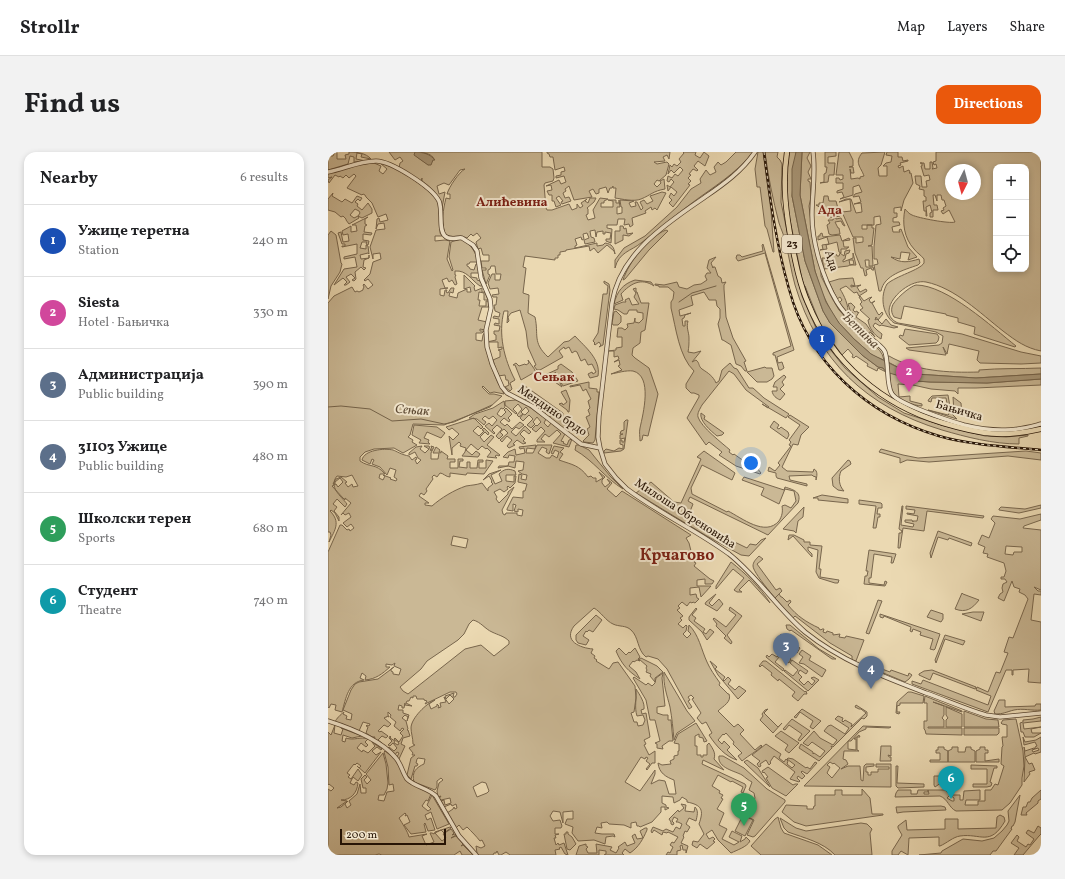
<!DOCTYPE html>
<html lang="en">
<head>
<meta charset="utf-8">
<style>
  :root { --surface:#fff; --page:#f2f2f2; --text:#202124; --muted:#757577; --line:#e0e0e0; --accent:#ea580c }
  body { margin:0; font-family:Vollkorn,serif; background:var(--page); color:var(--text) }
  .controls { position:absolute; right:12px; top:12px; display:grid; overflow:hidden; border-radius:8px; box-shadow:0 2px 6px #0003 }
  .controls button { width:36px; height:36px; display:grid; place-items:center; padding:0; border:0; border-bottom:1px solid var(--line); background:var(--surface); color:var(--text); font:20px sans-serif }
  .compass { position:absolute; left:617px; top:12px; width:36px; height:36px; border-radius:50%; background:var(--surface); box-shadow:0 2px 6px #0003; rotate:186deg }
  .scale { position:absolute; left:12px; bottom:10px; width:106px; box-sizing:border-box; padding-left:4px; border:2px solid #271405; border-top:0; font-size:11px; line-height:14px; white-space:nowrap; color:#271405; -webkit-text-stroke:3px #f2e6cd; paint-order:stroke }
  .you { position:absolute; left:423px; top:311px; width:14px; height:14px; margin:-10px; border:3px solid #fff; border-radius:50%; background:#1a73e8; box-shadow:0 0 0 6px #1a73e833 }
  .badge { display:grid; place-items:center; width:26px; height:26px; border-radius:50%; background:var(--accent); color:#fff; font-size:13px; font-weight:700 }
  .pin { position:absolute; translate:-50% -33px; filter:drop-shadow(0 1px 2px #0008) }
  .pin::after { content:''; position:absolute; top:21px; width:14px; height:12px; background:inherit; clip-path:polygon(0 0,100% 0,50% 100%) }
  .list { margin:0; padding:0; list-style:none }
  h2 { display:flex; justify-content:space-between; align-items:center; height:52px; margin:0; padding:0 16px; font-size:17px }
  h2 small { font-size:13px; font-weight:400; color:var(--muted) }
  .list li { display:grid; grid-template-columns:26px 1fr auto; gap:12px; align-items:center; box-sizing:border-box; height:72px; padding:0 16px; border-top:1px solid var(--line) }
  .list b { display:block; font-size:15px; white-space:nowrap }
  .list p { margin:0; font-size:13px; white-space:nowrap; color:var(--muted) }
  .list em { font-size:13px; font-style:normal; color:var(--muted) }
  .icon { flex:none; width:22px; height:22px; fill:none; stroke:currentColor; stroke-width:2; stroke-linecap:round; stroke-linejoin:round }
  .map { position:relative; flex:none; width:713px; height:703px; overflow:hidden; border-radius:12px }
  header { display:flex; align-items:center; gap:24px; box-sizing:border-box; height:56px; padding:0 20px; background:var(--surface); border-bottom:1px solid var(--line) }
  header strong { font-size:19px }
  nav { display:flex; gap:22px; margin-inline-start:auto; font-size:14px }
  .intro { display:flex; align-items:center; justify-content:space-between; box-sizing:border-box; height:96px; padding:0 24px }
  h1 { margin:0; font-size:28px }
  .button { padding:10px 18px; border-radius:12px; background:var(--accent); color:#fff; font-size:14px; font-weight:700 }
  main { display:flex; gap:24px; padding:0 24px }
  aside { flex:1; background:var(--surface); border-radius:12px; box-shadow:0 2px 6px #0003 }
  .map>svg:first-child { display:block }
  .green { fill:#cab895; stroke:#78664d; fill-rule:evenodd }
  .water { fill:#a89677; stroke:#746249 }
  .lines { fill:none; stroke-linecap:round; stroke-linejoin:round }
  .stream { stroke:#746249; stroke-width:1 }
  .minor-casing { stroke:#584530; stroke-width:5 }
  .major-casing { stroke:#271405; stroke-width:6 }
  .minor { stroke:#f2e6cd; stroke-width:3.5 }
  .major { stroke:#ebd9b2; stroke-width:4.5 }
  .rail-casing { stroke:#271405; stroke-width:2.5 }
  .rail { stroke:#f2e6cd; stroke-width:1; stroke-dasharray:3; stroke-linecap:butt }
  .labels { text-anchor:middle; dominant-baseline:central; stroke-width:4; stroke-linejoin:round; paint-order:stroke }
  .shield { fill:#f2e6cd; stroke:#645341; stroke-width:1 }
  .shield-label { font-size:11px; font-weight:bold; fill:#271405 }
  .street-label { font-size:12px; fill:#271405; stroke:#f2e6cd }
  .neighbourhood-label { font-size:13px; font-weight:bold; fill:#7a1f14; stroke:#f2e6cd }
  .water-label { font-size:13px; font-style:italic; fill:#5b4833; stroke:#f2e6cd }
  .district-label { font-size:16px; font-weight:bold; fill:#7a1f14; stroke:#f2e6cd }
</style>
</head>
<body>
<header>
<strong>Strollr</strong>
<nav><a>Map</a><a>Layers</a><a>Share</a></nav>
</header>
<div class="intro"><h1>Find us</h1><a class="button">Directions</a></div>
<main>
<aside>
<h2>Nearby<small>6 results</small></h2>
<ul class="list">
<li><span class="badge" style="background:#1a4fb4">1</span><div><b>Ужице теретна</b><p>Station</p></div><em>240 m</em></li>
<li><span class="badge" style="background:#d1479c">2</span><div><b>Siesta</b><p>Hotel · Бањичка</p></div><em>330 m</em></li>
<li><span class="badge" style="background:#5c6f8a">3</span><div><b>Администрација</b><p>Public building</p></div><em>390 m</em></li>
<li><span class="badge" style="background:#5c6f8a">4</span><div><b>31103 Ужице</b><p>Public building</p></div><em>480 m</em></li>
<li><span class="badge" style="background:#2e9e5b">5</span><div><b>Школски терен</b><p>Sports</p></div><em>680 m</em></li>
<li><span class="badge" style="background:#0f9aa8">6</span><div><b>Студент</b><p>Theatre</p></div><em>740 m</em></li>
</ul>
</aside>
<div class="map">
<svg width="713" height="703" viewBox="0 0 713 703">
  <rect width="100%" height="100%" fill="#ebd9b2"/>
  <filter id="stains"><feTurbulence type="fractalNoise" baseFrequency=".005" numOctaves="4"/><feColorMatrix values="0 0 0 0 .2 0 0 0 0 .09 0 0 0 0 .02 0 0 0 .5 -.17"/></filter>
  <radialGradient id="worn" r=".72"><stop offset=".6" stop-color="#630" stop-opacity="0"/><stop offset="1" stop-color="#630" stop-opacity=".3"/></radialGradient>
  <!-- green -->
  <path class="green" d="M7,0h2v7h9l-1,-4 4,-1v-2c8,0 17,1 22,7l-10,-2 1,-3 -5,-1 -1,6 10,2 -12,1v-5l-4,-1 -2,8 -20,6v-14h5z
    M61,0h28h-2l2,5 12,8 5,-6c-2,-5 -9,-6 -14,-7h122v15h8l3,2 1,9 -1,3 -8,2 -1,2 2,23 1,2h5l17,-6 3,6 5,-2v-4l3,4 3,-2 -2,-3 6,-4 -2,2 3,2 2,-5h6l-2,4 -7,6 1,1v5l-2,1 2,5 7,-2 -2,-8 7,-12 8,1 -4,2v2h-3v4h12v-6l-5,-1h8v3h3v-3l1,7h-3v7l5,-1v-6h-1l-1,-7 14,1 -5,2 2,4 5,-1 -1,-4h2l4,8 2,-2 -3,-6 4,-2 3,4 6,-3 -3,-5 12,-4 4,1 -9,17 -2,-2 -3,2 -1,-3 -6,4 1,2 -14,5 1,7 -3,2 -1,-3 -5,1 1,-6h-7l-1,6h-10v3l5,1 -1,14 -5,-2v-2h4l1,-6 -6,-1v2h-2v-3l-6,1 -1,5 -1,-7 -5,1 1,6 3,1 1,4 -10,2 -1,-4 5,-2 -2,-5 -4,1 1,5 -2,1 -1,-3 -6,2 2,6 -2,1v2l22,-5v3l6,-1 2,-2c7,1 9,4 10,11l-1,-3 -7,-6 -9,8 -4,-5 -4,3 -1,-5 -23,4v1l-6,1v3h-2v3h-3v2l-30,-4 -2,11 3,1 -3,25 6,2 -1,18 7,4c4,18 -3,25 13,40l16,-15 5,-1 6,-5c10,11 26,23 23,40l-8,2 -2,-4 4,-2 1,2 3,-2 -4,-8 -4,1 -3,-6 -4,2 -4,-9 -2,-1 -3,2 -3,-6 -4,2 -1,-2 -5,4 4,6 -23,13h-3l-3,-4 2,-1 -8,-18 -2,-16 -6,-21 -9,3 -3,4 1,4 -2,2 1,-12h-4c-6,23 0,48 11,69l-5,3 2,6 -2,2 -5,-4 4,-2 -1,-5h-2l-1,-5 -7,1 -5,-16 7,-3v-6l-2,-1 4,-1v-2l-4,1v-6h-11l9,-2v-5l-2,-1v-3h5l1,-5 -6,-1 1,-2 4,1v-5l-6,-1 1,-2 5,1 1,-4 -5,-2 -1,-6h2l1,-8h-4l-1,-2 7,-1 -1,-6 -8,1 -2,-6 4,-9h3v6h5l1,-6h-5l-1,-8h-4l-1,3 -2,1v4l2,1 -4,9 -4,-14h4v-2h-4l-1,-7h8v-6h-6l-2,-7 -3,1 -2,-7 5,-4 -4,-5 -4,3 -2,-2 -4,4c-8,-4 -15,1 -22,-4 -4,-12 -2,-24 1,-36l4,1v-5h-3c2,-7 12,-22 18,-25l-5,1 -11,15 -5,-2 -7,3 2,8 6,-2 -3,16c-2,-11 -11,-21 -20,-27v-3l-1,3 -22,-13 1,-5 3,-2 -3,-4 -5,3z
    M219,0h123l-1,7 -2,-4 -4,2 2,4 -11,1 3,2 10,-2 2,2 -3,11 -7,6 -2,-1 -3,4 3,3 4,-4 -1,-2 4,-2 1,10c-12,2 -14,6 -24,10 -7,3 -19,0 -26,-1l1,-10h-3v-2l-1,2h-2l-2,5 -2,-6 -7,2v4l-3,1 -3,-5 -4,2 3,6 -18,3 -5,-14 -4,3 1,2 -3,2 2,5 4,-1 2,4 -9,3 -1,-2 2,-1 -4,-5 -3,2 5,7 -5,2 -2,-6h-2v-6h-3l-2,-4 5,-1 -1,-5 -5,1 13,-6 2,4 5,-2 -2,-6 -8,2v-2l5,-1v-3l4,-1 -1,-4 -9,3 -2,-13h-3l-1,-3 -2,-1z
    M355,0h13l-1,3 5,3 4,-6 5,4 -4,10 -7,-5 -4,5 4,4 -1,1 -4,-2 -4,5 2,1 -3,3 3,3 -3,3 2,1 -17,22 -4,-4 3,-3 -3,-3 2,-4 3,3 3,-4 -6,-5 -3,4 -1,-6 3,2 4,-5 -3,-3 -2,3 -2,-1 1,-5 4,2 3,-4 3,2 5,-6 -3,-3 -6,6 -3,-3 -3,4 2,-9 2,2 2,-3 3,2 4,-4 -2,-3 5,-6z
    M408,0h17c-17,22 -40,35 -61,51 -18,13 -34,27 -51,40 -10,8 -22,9 -26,25v-8l9,-12 21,-12 32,-29 14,-18 10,-6 -1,-4 6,-9 4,5 6,-3 -2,-5 4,-5 3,3 5,-3z
    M430,0h5l8,59 3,41h-1l-6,-23 -2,-3 -5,-39h-3l-2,-18z
    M437,0h13l-1,5 3,3 2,4 -1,38 12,59 9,35 14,32 17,25 12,15 33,29 26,16 37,12 44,11 21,1 22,-2v1l-9,2v6c-26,0 -53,-7 -77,-14 -76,-23 -124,-69 -147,-145 -4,-14 -6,-30 -10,-44 -1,-6 -4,-12 -6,-18 -6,-23 -11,-47 -14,-71z
    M461,0h7l-4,44 13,65 18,50 7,12 32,32 16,12 5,1 3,4 -8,-4 -1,3 -10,-5 1,-2 -12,-8 -2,2 -2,-1 1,-2 -5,-6 -6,6 -13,-18 3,-2 -4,-5h-5l-2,-4 -16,-40 7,23 -10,-30 -14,-69 -2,-27z
    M474,0h8l-3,6 4,8 -3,6 3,7h-3v2l2,1 1,15 -2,9 2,16 10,46v8l12,24 6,10 12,13 -1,5 3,2h3c8,15 25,13 28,30l-8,-3 -5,-3 -17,-15 -15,-16 -7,-10 -11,-22 -6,-20 -15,-76z
    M497,0h11v4l-8,1v6h7l-1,12h-5l-1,7 -8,1 4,-1v-8l2,-1 1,-6h-2z
    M511,0h10l4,8v6l-4,1h4l1,6h-3l-1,-4 1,10 7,-1 2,1v-2l4,-1c-3,-9 -10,-13 -2,-23l23,-1 -4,13 -3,3 1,8h8v-10h-4l3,-3 5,-1 1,-6 -6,-1 1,-3h11v5h4l1,4 5,-1v1l-8,2 1,2 -3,1 1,2 4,-2 1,6 5,-2 1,2 -1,1h2l2,10 -9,17 -3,11v-4l-7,1v5h3v4l-4,1v4h6l1,3 -8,2 1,5h7l-1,-2 2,-1 7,18 9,10 -9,3 2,-7 -9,-1 -1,7 -9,-2c10,7 18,5 28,2l1,4 -2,2c-14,5 -34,10 -37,26h-2l-5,-26 4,-1 -1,-5h-3v-12l2,-22 5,-1 -1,-8 -6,1v8h-12v4h5v-4h5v3h2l-2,17 -4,1h4l1,20h-4v-6h-4l1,7h7l1,3h-2l-1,-2 -5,2 1,5 -2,1 -2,-8h-2l-6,-15 -2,-15h3v5l7,-1v-5h-10l-11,-25 9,-1 -1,-12 -11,3 7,-3h5l5,14 6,-1 -1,-9 -7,1 7,-2 -2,-6 -6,1 2,-3 7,-2 -3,-7 -6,2v8l-13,4 4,-2 -2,-5 -5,1v-2l6,-2v-6h-7v-5h3l1,2 3,-1v-4h-7z
    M608,0h105v199c-15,-3 -25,-10 -38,-20 -23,-18 -48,-43 -77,-49 -20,-4 -53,30 -28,41l64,11 59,18 20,4v7l-20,1 -41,-1 -3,-3 2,-9 -30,-7 -2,10 -4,-7 3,8h-1l-36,-5 -3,-2 33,-3 3,-2 1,-7 -7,-4 -42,-9c-12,-9 -14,-27 -7,-39 9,-8 33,-14 37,-21v-4c-3,-4 -7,-6 -10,-10 -10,-11 -12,-26 -9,-40 2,2 4,5 7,6 6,3 38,9 43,7l-6,-12 -6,4 -2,-3 3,-1 -1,-2 3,-2 -2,-6h-2l-1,-5h-4v6l-2,-6h-2l1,10h3l1,5h-5v7h-3v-4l2,-1 -2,-7 -4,2 1,9h-1v-5h-2l-1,-10h3v-4l-2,-1v-6l-5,-1 1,-3 -4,-2 -1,-8h6l1,11h5l-1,-6 4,-1 -1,-5 -5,1 -3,-10h1v-3h-2h4l1,6h5v-7h2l1,6 -1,1 5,-1 -1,-4 -2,1 -1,-3 3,-1zM668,15h30v102h-30zM623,18h24v24h-24z
    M46,11l7,3 -2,5 4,3 4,-5 -7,-6c15,3 54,27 59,42 3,9 1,19 1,28l2,3h-7v5l10,-1 5,1 -3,18 5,12 1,-1 -4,-13 2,-15 10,-3c10,6 14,11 17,23h-8l-1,2h-2v2l2,1 1,2 4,1 2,-6h2l2,9h-9v4l6,1v2l3,1 3,5h-3c-9,-6 -13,-16 -25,-15v4h1l-1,2 2,7 -2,1 -3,-5 -3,2 -2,-4 -5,2 3,8h3l-8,1v6l4,1 1,-6h2l-1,2 2,1 3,-5h3l-1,5 -3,-1 -1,4 8,2 1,-5 9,-4v3h4l-1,-5 -6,2v-14l11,11 -1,1 1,4 7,-3v4h3l3,8h-4v-7l-5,-1 -1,8h2l-1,6h7v-5h2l1,6h-7l-4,13 9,2 -2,8 -5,-1v2h4l-2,2h-6v7l6,1 1,-6 2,-3c0,18 5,32 12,49 2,5 6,9 7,13l-10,-2 -4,1 -7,-7 -1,1 7,7h5l8,2 -12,11 -46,18 -31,-1 -3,11 -2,2 5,3 -1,2 5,3 -14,8 -9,-5 -20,1 -9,3 -5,5v4c10,7 16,2 25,13h-5l-1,4 4,2 2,-4 -2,-1 8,3 -1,1 6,2 1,-2 -3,-2 2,-7 -6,-2 -3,7 -7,-8 -8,-3 2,-4 -2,-1 -2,5 -8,-4c2,-10 22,-12 31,-10 3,1 9,5 16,6l3,4 4,-3 1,2 -2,1 2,4 4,-4 -3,-2 -3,-6 -6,3v-2l7,-6 6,-1 -2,3 5,4 4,-4 -5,-3h5l2,5 1,-2 -1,-3 3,1 -3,6v6h7l1,-6h-6l3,-6 4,3 -1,2 2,1v-2l7,5 -1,3h8v3h-5v6h8v-9h5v2h-3l-1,6 8,1v-6h3v6h7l1,-8h5v2h-4v6h7v-8l7,1 -9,13 -17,-1 -1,2 -16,-2v4c-4,0 -7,-4 -10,-4l-3,4 -3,-2 -2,2 1,2 -7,10 1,2 -3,4 -3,-2 -2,3 10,7h-4v2l7,1c9,-8 22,-16 34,-20 6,-1 10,-1 16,-3l6,8v-3l5,-4 -2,-2 1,-1 -3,-5 -6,4 6,-6 12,-4 -10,5 4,9 7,-3 -3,-7c5,-5 9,-6 16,-3l1,4h-10v6l8,1v-6h2l-1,7 -5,5 -2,-2 -1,1 1,2 -4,3 -4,-3 -6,3 3,5 -1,2 3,4 9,-9v-2l6,-5 -12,23 1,4 2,1 1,-2h11v2l5,1 1,-6 -5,-1v3l-4,-1 2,-6 -3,-1v7l-6,-1v-1l6,-12 10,1v-7h2l2,-7 -9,-2 1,-8 3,1 -1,4 5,1 1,-5 -5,-1 -4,-3 5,-1 1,-8 -8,-1 -1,7 -7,-2 -10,2 1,-2h9l1,-4h5l1,-6 -6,-1 -1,3 -5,-1 5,-5 7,-3 1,6 9,-2 -1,-5 -4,1 -1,-2 17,-2 -1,4 -8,-1 -1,5h7l4,-8h15l-3,9 -3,-2 1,-3 -5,-2 -4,6 8,5h4l2,-3 5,3 2,-6 -4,-2 -2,4 -2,-1 3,-7 10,2 -4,4 3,2 -4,6c14,5 20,5 29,17l3,-1 2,2h3v4l7,-4 -4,-6 6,5 -3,3v3l3,4 5,-4 -3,-4 5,4 -5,6 9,8 6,-6 69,44 -5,3 3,5 4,16 4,-1 -3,4 2,1 -2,3 16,13 4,2 -2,3h-7v-5l-8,1v6h14l-10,11 -2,-10 -9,1v7l6,-1 1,4 2,1 -4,4 -2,-1 -1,1 -2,-1 -3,4 -5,-4 -4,4 2,2 -3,2 6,6 -3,2 2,2 -4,4 5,4 3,-3 1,1 -1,5 -3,3 4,4 4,-4 -3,-3 1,-6c10,10 12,24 18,37 3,7 8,14 13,21l-1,2 9,9h1c3,8 -6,12 -11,17l16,16 4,-3 6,6 -4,4 15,16 6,-5 1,1c-6,6 -13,9 -20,15l-4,-5 4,-3 -9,-9 1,-2 -8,-9 -2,2 -1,-1 -5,6 4,4 2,-3 6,6 -3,3 10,10c-11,-3 -21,-14 -28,-25l3,-2 -6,-11 -4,2 -5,-6 4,-5 -9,-14 2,-1 -3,-3 -3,2 2,3 -2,1 4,6 -3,2 -22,-40 -9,-10 -10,-3 -2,1c-9,-7 -7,-20 -15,-27 -5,-5 -12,-3 -18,-6 -7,-3 -12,-12 -19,-16l-20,18c-11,15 6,22 19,23l-2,4 4,3 -1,2 3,2 -1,1 13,8 4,-6 5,-1 17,24 1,12 -2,14 -3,1 3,9h3l1,4 5,-1 2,-5 -2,-5 -6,1c-3,-9 0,-18 -1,-27 4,6 9,14 8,20l-3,1 1,4 4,-1 4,24 -6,3 2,4 -2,1 5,10 6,-4v12h-3l-5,7 -1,-1 4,-5 -4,-3 2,-3 -2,-1 -1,2 -4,-2 -16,25 15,9 15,-21v4l-4,10 8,-4 6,1 4,13h7l-2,-14c-8,-3 -15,-7 -16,-17l4,2 9,-1 -1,-3 4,-2v-3l4,-1v-4h1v-7l-5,-1 4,-9 18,-11 11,18 -3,1 -1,-4 -4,-1v-3l-4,2v10h2v9h4v2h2v-2h4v-10l2,-2c4,6 7,10 5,16l10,11 -21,-10 -1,4 43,20 1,2 -3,7 -2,-1 2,-5 -11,-6 -1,1 -13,-7 -6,11 8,5 -1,2 4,2 -2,3 2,1 -6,10 7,4 -5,12 8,4 -5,10 12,6 5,-3 -10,-5 3,-6 10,5 -2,6 5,-3 1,-2 4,4c-3,6 -13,9 -19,12l-13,-13 -6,-10 -6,4 3,5 4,-2 2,2 -2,2 2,1 -8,7 -7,-5 -3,4 -5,-3 1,-4 5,1 6,-8 -5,-10c5,-14 3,-19 -12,-22v-2l-5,-3 -2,3 -6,3 -1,-6 -11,-1v7l4,2v2l3,1 -4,2v-3h-4v5l-9,10 -12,5 -1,-1h-2l-1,-4 -5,1v5l-7,-3 -15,-1 -2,-2 -6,1 1,5 -5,-1 -2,6 7,1h12l1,3 -2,-1 -7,1 -1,7 -11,-4 -16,1 -6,-8 1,-6 -8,-3 2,-5h6v-8l-10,1v11l-3,-11 -7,-1 -3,5 3,5 7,-1 2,6 -1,2h-6v6h4l-4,1 1,3h-2l2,7 2,-2 1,2 5,-2 4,12 -3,-1 -4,-7 -2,1 1,1 -5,1 1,5h-46l-4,-3 -5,3h-2l-2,-4 -1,2h-2l-1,2h-14l-2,-2 -1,-7 5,2 4,-2 -3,-6 -2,1c-4,-5 -8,-9 -13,-14l-4,3 -4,-5 -3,3 1,2 -10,-17 6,-4 1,-2 1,2 2,-1 -1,-4 -4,2 -1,-2 -7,3 -3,-6 3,-1 1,5 6,-2 -1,-5 -9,2 -2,-1 2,-3 -3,1 -1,-6 2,-8 4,-3 -2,-2 -4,3v6l-2,3 -21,-8c-3,-10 3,-15 10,-18l1,-5 -7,-1 -1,1 -1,4 2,1 -1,2h-2l-4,13 -4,-4 4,-17 4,-3h-3l1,-2 -4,-5 6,-3 -2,-1c0,-6 -2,-11 -2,-16 0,-10 16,-25 24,-28l-6,4 2,5 6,-3v-2l2,2 -1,2 3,-1 -1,-4 6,-1 -2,-5 5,7 5,-5 -4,-4 -4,4 -1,-3 9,-3 -1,4h2l2,-3 -1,-2h-6l-25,12 2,-3 -3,-1v-1h-7l-1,-3h-3v2l-2,-1 -2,4h-2l-1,2 6,3 -7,-1v-2l-1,5h-2v-2l-3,-1 -1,5h5v3l6,2 -2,6 1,-4 -3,-2 -3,3 4,3 2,8 -1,1h1l2,6 -7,2 -2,6 4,2 -6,13 -2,-2 2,-4 -2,-1 -2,3 -1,-2h-1l-5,-5 1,-1 5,4 3,-3 -4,-5 -3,3 -2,-1 4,-4 -3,-3 1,-2 1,1 -1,1 5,3 -1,2 4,2 1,-2 -5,-4 1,-1 4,4 4,-6 -3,-3 4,-4 -2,-1 -2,3 -6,-5 2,-4 -6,-5 1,-2 -3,-3v3l1,2 -2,-1v1h-1l-2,1 7,6 -3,3 -4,-2 -6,6 2,1 1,-1 7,5 -2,2 -4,-2 -4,4 4,3 -1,1 -7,-5 1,-2h-3l-6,-4 2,-6 -2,-1 1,-1 2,1 1,-2 -7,-2 -4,9 -24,-9c1,-3 6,-8 9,-10l-1,2 4,2 -1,3 5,1 1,-6 -9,-4 8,-20 4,-6 4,-2 19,-3 16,-12 -3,2v2l2,1v2l6,1 2,-6 -7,-3 1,-3 -3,2 -6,-1v3h4c-8,7 -14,12 -25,13l1,-4 -4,-3 -2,5 4,2c-16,2 -18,18 -22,32l-7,-2 1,-5 -5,-1 -2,4 -1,-1v-155l12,-27h2l5,5 2,-1 1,2 4,-3 -3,-4 -4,3 -4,-4 8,-6 -2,-4 -4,2 -2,-2 -2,2 10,-12 -6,-5v2l-2,-2 -11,-12 4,-2 2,3 5,-5 -3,-4 -5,4v2h-2l3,-5 5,-2 6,5 -2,1 3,4 4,-3 1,3 5,-1 -6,-11 -6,2 -9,-1c-9,11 4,20 10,28l-2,3 -8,-8 -4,5 4,3 -3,4 5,6v4l-4,-8 -4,-3 -1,1c11,11 5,19 -1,31l2,-7 -1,-3h-2v-229l6,-7 18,-9 3,5 2,-1 2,1 4,-2v-1l1,-2 -1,-2 1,-1 4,5 5,-4 -5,-6 -3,2 -1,-1 6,-6 3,-12 8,-3 -1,-6 -7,1v5l-3,-12 6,-17 9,-1 -1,-6 -6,1 -2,5 1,-10 2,-1 1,4 8,-2 -2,-6 -8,3 -6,-14 -6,-6 -1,-2 -2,-1 -1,1 -15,-7 9,-12 -2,-2 -5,4 -3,-3 -3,3 -3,-2 -1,1 -4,-2 -6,8 -1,-3 4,-3 -4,1v-5l29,-8zM125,384l15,3 -2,9 -15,-3zM145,468c8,2 12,9 19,12 6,3 12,4 17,9v3l-15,12 -13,-11 -16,4 -57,45 -5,-3 -3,-4 21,-18 6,-8 31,-21 6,-6 5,-10zM154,630l4,1 3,8 -2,2 -10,4 -4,-10z
    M5,41l-1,3 10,6 3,-3 7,4 5,-7 5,2 -2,3 -2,-2 -3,3 3,2 -1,2 5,4 6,-7 4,6v4l-10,5 -4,-2 2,-3 -1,-2 -4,-2 -5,6 4,3 4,-2 1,2 -10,6 -3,-4v-1l-3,-3 -2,1 -6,-5 -7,-2v-11z
    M496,44h4l1,5h7l4,15 -11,2 -2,-6 -4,-1 -2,-3 -5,-3h3v-2h4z
    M40,65l-3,2v5l2,1 -2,1 -1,6 8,1 -1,2 -8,-1v6l6,1 -1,4 -2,-1 1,-2h-5l-2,6 6,1v-4l2,1 1,8 -1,-1 -8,2 1,4 8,-1v-3v3l-5,2 -1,7 3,1 -2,2 -3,-3 -6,5 1,7 -2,2 -2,-1 3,-2 -4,-4 -5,3 4,5 -4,3h-2l3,-3 -4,-4 -9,7 10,-16 13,-2 -2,-10 -11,2v-2l13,-3v-10l-15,3v-1h3v-2h-3l-4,-11 3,-1 2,10 6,-1 -1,-7 -5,1 -1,-4 9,-5v6l6,-1 -1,-6h-4z
    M508,66v1l5,-1 4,8 -2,-1 -2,-4 -6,1 3,6h1l1,6 -8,1 -3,-1 -2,-9 3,-2 -2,-3h5v-1z
    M292,74h3l1,3 2,-1 1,6 6,-1 -4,3 -6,-1v5l-8,4v-13h5z
    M338,78l2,1 -19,19 -24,29 -2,1c6,-18 25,-43 43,-50z
    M3,79l5,4 5,28 1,1 -2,8 -9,14 -3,13v-64z
    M494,81l1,4 17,-2 2,6 7,-3 1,2 -7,1 1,6h5l-2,1v1h-6v4l-2,-1 -2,-10 -11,3 1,4 -7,1 3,-1 -1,-4 7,-1 -2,-7 -9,3v-4h2v-2z
    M435,92l31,106 -17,7 1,6 4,-1 2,6 -3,2h-2l-4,-15h-2v-2l18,-7 -26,-93 -27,8 -2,-3 1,-3h3l2,2 21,-6 -1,-6z
    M522,98l-1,3 -3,1 -1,5 -2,1v2l10,-4v-5l3,12h-6l4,-1 -1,-4h-4l1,5 -2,1 -24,3 -2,-11h3l1,4h5v-8h5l1,2h2l1,-3 4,3 1,-5z
    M388,105l-5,6 2,5v-1h2l3,9 3,2 1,5 4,-1 -2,3v4l2,28 7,21 13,23 -2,1 3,9h-2l-4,-5 -5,-2 -5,-19 -8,-5h-1l-4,-16 2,-6v-9l-3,-3 -1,-6h-7l-5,-8 -13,4 2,9 -14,5 1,6 11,-3 -6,2 -1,3 -2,1 1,7h2v-5h3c-2,7 1,11 1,17 0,5 0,9 -1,14l6,1 7,-2 -9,11 4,-2c4,3 2,6 6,9 6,4 11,7 14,14l3,-2 3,-11 8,-7 4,5 3,1 12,19h4l11,10 25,16 -3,4 -24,-14 6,4 1,-1 -23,-17 -12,-16 -5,-3 -27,34c-2,4 -5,8 -4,12 3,10 24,26 32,33l-1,2 4,3 1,-1 14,10 9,4 4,5 -1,1 -24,-8 -17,-11 3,-3 -13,-10 -3,3 -19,-27 12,-21v-2l-5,-2h-3l-5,-5v-4l8,-13c-15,-14 -18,-43 -23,-63v-6l2,-3 1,-7 -6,-5h-9v-1l-4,-1v-1l9,1 13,-3 2,5 8,2 7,-4 7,-1 6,-4 -2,-4 2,-3h4l-4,-5 2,-8z
    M525,126l2,8 -4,-1v2l10,-2 -4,2 3,5 6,-3 1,2 -8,5 -2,-4 -3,1 -8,-7 -6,3c4,6 9,17 8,25l-8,-10 -1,-1 3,-3 -2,-3 -3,2 -8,-17 10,-3z
    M307,128l16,2 3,4c-13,-9 -24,-2 -33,8l2,6 -9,4c3,-13 9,-20 21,-24z
    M276,129l5,3 1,6 -7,55 -4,2 2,-2 -2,-3 -4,3 -1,-1 1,-1 -2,-2 5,-8 5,-39h4l1,-8 -4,-3z
    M588,133c31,0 76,42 100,61l-1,1 -41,-13 1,-7 -17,-5v-4l-12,-3v-1l-42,-8 -3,13 -7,-2c-2,-3 -3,-6 -2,-10 1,-6 18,-21 24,-22z
    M308,136v4h1l4,11h8l-4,27 -4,2 -1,11 -7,5 -1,7 3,3 14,10 9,26 -10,42 -5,-1 -1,5 -2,1c0,-4 -1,-9 0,-13 3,-14 13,-52 -7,-57 -7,-1 -16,2 -22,3l11,-4 -4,-4 2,-1 -1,-5 -5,2 5,-3 -1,-3 -4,1v-6h-6l8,-1v-2l6,-1v-10h-5l1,-9h4l3,2 3,-3 -1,-3 7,-1 1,-5v4l4,1 4,-4v-6l-6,-1v-2h-8l-2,4h-3l-6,-4 -4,-1 1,-4 8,-3h3l-1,-2 4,-2 3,7 7,-1 -5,-7 2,-4 -3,-4z
    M532,144l4,5 5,-3 3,-1 -3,3 2,3 4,-2 -3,2 6,11 1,1 3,-3 1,2 -5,6 -2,-3 -1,3 2,-1 5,5 4,-5 5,6 7,2 -4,1 -13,-3 -1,1 -5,-3 -2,3 4,4 5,4 -1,5c-7,-4 -12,-11 -13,-19l2,-1 -10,-9 3,-2 -3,-4 2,-2 -3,-5z
    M523,151l4,4 -2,3 2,2 2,-1 1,2 1,-1 -3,5 10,7 9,13 -5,-5 -2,1 -15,-14 1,-4 -2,-3 -1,1 -3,-9z
    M288,159l5,5v6l-3,3h-5l-1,-2 2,-11z
    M577,177l32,5 2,3 -1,4 -2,2 -27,2 -10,-8 1,-2 3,1z
    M559,204h2c26,15 59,17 90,16v-2c21,-2 41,-1 62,-2v6l-65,4 -60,-4 -9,-2 -19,-10z
    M200,208l7,10v2l-14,8 -6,-15h-2l3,-2 3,3 6,-2 1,1 3,-2z
    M233,212l11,8 6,9 -15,5 -8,-14 7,15 -17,-12 13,-6v-3z
    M437,215l1,1h6l2,8 -2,3 -5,3h-10l-10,-10z
    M562,220l26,9 14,1 57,1 54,-4v6l-65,3h-18v6l-3,-3 -24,-2 -18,-4 -15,-1 1,13 11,-1v5l12,3v2c-8,0 -25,-7 -29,-14 -3,-5 -3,-14 -3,-20z
    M456,223l2,2 -4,5 2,3 -4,4 5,5 -5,6c-4,-2 -7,-4 -8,-9h5v-4h-4l2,-5z
    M261,230v6l8,1v3h2l-4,48 -2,3 -9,-1 -1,-1 6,-6 -2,-6 3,-2 -4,-10 4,-2 -2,-5 2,-2 -2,-7 3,-2 -5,-10 -3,2 -3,-6 -10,2v-1z
    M193,234l3,2 1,-2 38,27v9h1l2,5h3l-1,2 -3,1 -17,-13 6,-2 1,-3 -3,-4 -7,5 1,2 -19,-13 2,-3 5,3 3,-3 -5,-4 -6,5h-1l5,-7 -4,-3 -2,2 -2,-2 -2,2 -3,-2z
    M238,238l4,10 -1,12h-1l-1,-2 -8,-6 3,-1 1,2 4,-3 -6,-10z
    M620,243l3,18 6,6 -29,-9 20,5 1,-1 -3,-16h-14l-1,4 -3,-1 1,-2 3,-3z
    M625,245l8,6 1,12 -5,-1 -3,-2z
    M188,248l12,6 18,13 -2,4 4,4 3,-4 14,11 -4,7 3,1 -1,1 4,2 2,-5 3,-1 -3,8 -16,-4 8,-9 -4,-4 -8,7 -4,-3 -4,5 4,3h-8v-2l8,-9 -4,-4 -5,5 -4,-3 4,-4 1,1 4,-4 -4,-5 -4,5 2,2 -4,4 -4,-3 6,-6 -4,-4 -6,6 -3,-3 3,-4 2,1 4,-4 -3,-4 -5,5 2,2 -4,3 -2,-2 5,-6 -4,-5 -5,5 4,4 -1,1 -11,-9v-4z
    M176,249l1,6 -2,2 -2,-1 -4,6 4,3 5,-5 -2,-2 2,-2 6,6 -4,4 2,2 -1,2 -5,-4 -4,4 5,4 2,-2 5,5 8,-7 4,3 -5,4 -3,-2 -5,5 5,4 9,-10 6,6 -2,2 -5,-4 -4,4 5,5 -2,2 3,2 -3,1 -6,-4 -4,4 2,1 -6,3 -2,-2 5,-6 -5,-4 -5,6 -2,-2 8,-7 -4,-4 -4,3 3,3 -4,4 -3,-3 6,-7 -5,-4 -5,5 3,3 -1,1 -9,-8 4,-3 3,3 5,-6 -4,-4 -4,3 -4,-3 -3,3 4,3 -2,3 -7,-6 -8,-1 6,-4 18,-6z
    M373,261l4,3 -1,3 20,14 -2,2 -5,1c-6,-5 -18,-15 -16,-23z
    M462,263l19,12 -8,8 -3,10 -5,-1 -11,23 5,4 26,1 1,-3c4,2 3,7 2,11v-3l-3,-1 -1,-1 -23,1 1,4 17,4v2l-30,-8 -1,-2v-3l-8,-2 1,-4 6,4 5,-6 -2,-2 13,-17 -2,-1 2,-3 -2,-2 11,-15 -12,-8z
    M146,266l9,9 -2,2 -3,-3 -5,5 6,5 5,-5 -2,-1 2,-2 5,5 -1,2 -3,-3 -5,5 4,5 7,-7 3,2 -7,8 13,10 -1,1 -2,-1 -2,1 2,2 -10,-1 4,-5 -4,-4 -1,1 -4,-3 -4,4 -7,-6 -5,6 6,5 4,-4 4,3 -2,3 -16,-1 3,-4 1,-4 -6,-2 1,-2 -2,-2 -7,6v7l-3,-19 4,4 6,-6 -7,-6 -3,2 -3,-3z
    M298,268h2l-4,29 -3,2 -17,2v-2l2,-2 8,2 5,-3 4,1v-4l-3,-1v-4h2v2h2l1,-4 -5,1v-4l3,-1h-3l1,-3 3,-1v-8z
    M446,269l5,4 -2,3 2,1 2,-2 7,5 1,3 -2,4 -17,-12z
    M86,273l23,2 8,6 -4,5 -14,-6 -3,6 5,2 -1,2 2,2 -11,-1 2,-3 -9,-5z
    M248,293h3l10,5 21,26 13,13c-18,-11 -29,-28 -48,-39z
    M553,297l22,6 15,3 108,-7 15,2v7l-33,-4 -79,6 -22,-2 -7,3v-5l-21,-6z
    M376,299l31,22 -3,7 -30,-15 -11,23 1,6 35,18 1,-1c14,7 37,26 51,10 3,-5 4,-9 3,-15l3,-1 6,3 5,-7 -2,-10 -9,-2 -6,15 -18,-9 3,-7 -22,-8 2,-3 40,13 1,-3c9,3 17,5 13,16l-30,32 -78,-38 -2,4 5,3 -4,10 -5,-2 -1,2 6,6 58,28 3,-4 6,1 5,-5 5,-2 -17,18 -8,-1 -36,-20 -69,-42 15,-11 23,20 7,1 20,-44 -4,-2z
    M520,308l2,1 1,3 -10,7c-3,7 -2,15 3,20l-6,-1 -5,-4 -1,-8z
    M494,343l26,4v4l-30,-3v-2h-5z
    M531,348l22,3 1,1v4h-4l-1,6h3v3h-2l-2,11h-3l3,-22 -17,-2z
    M713,353v3l-22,5 -20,-3v-1l2,-2 24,2z
    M574,354h1l-2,19 12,2 1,-3 -9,-2v-2h7l1,2v-1h4l1,-5 -11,-2v-1l7,1 1,-4 -9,-1v-3l78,10 -1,2 -56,-7 -3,20 -21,-3 -3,20h-2l1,-15h2l1,-2 -3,-2z
    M476,355l-1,10 -5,4 -2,12 -2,-2 -11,-2z
    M713,362v6l-17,6 -1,2 18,2v60l-7,-3 4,4h3v4l-7,-1 -3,26 10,2v61l-13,-1 1,-13 -16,1v5h-1v-5h-6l-18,42 -76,-28v-3l9,3 2,-4 65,25 3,-9 -15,-6 1,-3 11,5 8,-20 4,1 8,-20 -4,-1 5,-15 4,1 15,-39 -3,-4 -6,-3 1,-3 -6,-2 -2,-6 -8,20 -6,-3 2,-4 3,-2 -1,-4 1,-4 4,-2 -2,-3h-4v-2h3l2,-6 -2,-8 -17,-6 1,-3 -5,-1 2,-6 -7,-3 4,-9 7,3 6,-15 -4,-4 2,-3 27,3zM678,394l16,1v5h-8l-1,3 -8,-1z
    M610,379l34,12 -1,3 -22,-8 -1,2 -10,-3 -7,21 -1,-5z
    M461,383h5l10,5v2h6v3l12,1 -3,23h2l-1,8 19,3 -1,3h-3l-16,-5 -3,-6 2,-22 -10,-3v3l4,4v3l-19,-21 -5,4z
    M541,398l27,4 -3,9h-2l1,-6 -18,-3 -3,24h-2v5l15,2 1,-4 2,1 -2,4 -21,-2 1,-8h2l1,-5h-2z
    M431,404l4,3 -6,5 19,26 4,-2 2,3 -7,7 4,-4 2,3h1l5,5 3,-2 1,2 -3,3c9,11 18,17 31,23v1l2,1 1,-1h2l-1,3 3,1 1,-2 6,2v2l7,-1 -1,3 6,1 1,-2 18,4 -8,21 -4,-1v-4l-22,-13 -35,-27 -2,2c-7,-7 -40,-44 -40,-52 0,-4 3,-7 6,-10z
    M403,410c14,11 30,26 39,41l-21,-23 -10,10 3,2h-5l-3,-2 10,-12 -11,-9 -17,20v-3z
    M634,441l1,1 16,6c-7,9 -13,13 -24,9z
    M388,442l-7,9 3,3 7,-7 4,5 -6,7 -12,-7 1,-2z
    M550,448l4,1 -13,33 -3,-1z
    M402,455l12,9 -15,19 5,7 -1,2 -7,-6 2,-2 -10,-10 1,-2 -4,-5 1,-1 12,9 10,-12 -7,-5z
    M368,456l1,1 -5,6 4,3 -2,3 11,8 -2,3 3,2 4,-5 4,3 -7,8 -5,-8 -13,-12v-3z
    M603,458l12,4v5l-2,3 -14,-5z
    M645,460h11l-3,9 -19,-7z
    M552,462l60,20 -5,15 -1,1 -4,-1 3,-10 -13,-4 1,-3 -8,-3 -1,3 -2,-1 1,-4 -27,-11 -1,2 -3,-1z
    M268,463l6,5 -9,12 -4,-2 -2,2 -1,-1 -3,5 6,4 -3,5 -8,-2 -2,-3v-5z
    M458,473h4l29,24 17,10h-4l-41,-29 -1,1 -3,-2z
    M453,482l19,14 -3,5 -4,-3 -2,1 -13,-12z
    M617,483l20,6 -2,4 -18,-6 -9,24 -1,-3z
    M447,495l16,12 -2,4 -9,-7 -5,6 9,7 -1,2 -17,-14 1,-2 2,2 3,-3 5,3 3,-4 -6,-5z
    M291,496l7,7 3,-3 1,1 5,-5 5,9 -2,2 2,2 -3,-1 -3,2 -1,-1 -4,5 7,6 4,7c-12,-8 -18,-14 -24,-28z
    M474,498l9,6 -2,4 17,10 -4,7 -18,-13 -5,-1 4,-6 -4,-3z
    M313,506l16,8 6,6 -8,6v4l-5,-6 1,-2 -5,-2 1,-2 -1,-2 1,-2 -8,-7z
    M464,508l16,11 -2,3 -6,-4 -2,3 4,4 -3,3 5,5 4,-4 4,4 3,-4 -4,-3 3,-1 5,3 -11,11 -24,-20 1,-1 8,6 5,-6 -8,-7z
    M537,508l2,1 -1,2 24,9 1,-2 17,6 1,-3 3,2 -3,4 -4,3 -43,-18z
    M382,509l7,6 -2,2 10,8 -2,3 1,1 4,-4 3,3 -3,4 7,6 4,-4 7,5 -8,8 -20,-24z
    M435,509h3l39,31 1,-1 1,3h-3l-6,7 -6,-5 3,-4 -16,-13 -1,2 -7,-6 1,-2 -10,-8 -2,2 -1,-1z
    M604,518l44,17 -1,2 -42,-16 -3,7 -11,-5v-1l5,-3z
    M336,520l23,39 8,10 -18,12 -3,7c-1,-11 -2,-22 -4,-33 -3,-12 -7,-22 -6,-35z
    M335,521l-1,5 3,28 -8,1v6l6,2h5v5h3l2,21h-4l-7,5 1,3 -6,-1v-4l-2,-1 5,-2 -5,-21h-5l-4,-20 -13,-22 1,-1 12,8 2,-2 4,3 3,-3 1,-5z
    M580,540h3l13,4 -1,7h-23v2l-3,1v6h3l-1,2 -3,-1 1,-11z
    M597,544l37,15v1l-29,-10 11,4v9l-2,3 2,2v7h-16v1h34v7l-36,-1 -1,-4 -1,-1v-8h3v-18h-3z
    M671,548h6v7l30,-1 1,-2h5v6c-9,1 -18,-2 -27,0 -8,2 -10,4 -19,4l-1,-3z
    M528,553l11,7v4l-3,3 -2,-1 -29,29 -2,-1 1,2 -13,13 -20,-13 2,-4 12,8v2l1,-1 6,4 5,-6 -13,-9 -4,4 -5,-3 11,-12 6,7 13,7 4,-5 -13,-9 4,-5 3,-1 14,9 4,-6 -14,-9 3,-3 5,2 -1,3 1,1 2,-2 7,4 -1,3 15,-14 -5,-4h-2l-4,-2z
    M618,555l16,7v13h-16v-7l2,-2 -2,-3z
    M440,557l-4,4 14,14 4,-4 -9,10 -13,-13 3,-4 -1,-2 3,-4z
    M474,557l19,12 -8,8 -3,-2 3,-6 -13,-9 -4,6 -2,-1z
    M636,559l22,8 12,1 1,7h-35z
    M713,565v4l-18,2 1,6 17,-2 -10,2 1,4h9l-7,4h-9l-2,-5h-2l-1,-9 3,-1v-2l10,-1z
    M464,567l18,12 -10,10 -2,-1 4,-6 -13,-9 -4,5 -2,-1z
    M688,567l7,32 1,15 -2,12v7l-12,18 -8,7 -46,1c-7,-3 -8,-12 -16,-15l-45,1 1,-4 2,-3h13v4h6l1,-4h10v2h-4v2h5l-1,-4h17l5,5 -3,3 5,3h2v-3l-4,-3h10v5h3l1,-9 16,-1v10h-14l-1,5h13v-4h7v-11h6l4,-6 3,1 6,-19 -3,-2 1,-17 1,-1 -1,-9h5v-12l-5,-1 -1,-1 2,-3z
    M7,573l-1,8 7,2 2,-6 -2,-1 21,8 -10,2 -9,-3 -1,6 3,1 1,-4c8,3 15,-2 22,1l-3,3 3,3 -2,2 -5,-4 -4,5 5,4 1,-2 5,3 7,-7 -3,-4 10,7 -1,1 -4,-3 -5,4 4,4 5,-3 -16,21 -8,-7 2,2 2,-2 -4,-3 -2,2 -1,-1 -7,9 3,2 -2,2 3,2 7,-10 4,6 -4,6 -5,-4 -3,6 4,2 2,-3 2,1c-1,10 -7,17 -17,17l6,1 -10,7 4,-1 7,-6 -3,3 2,4 4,-3 -2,-4 8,-7 3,-10 1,9h5v-5h-3l-2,-9 4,-4 2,2 -3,3 3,4 4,-4 -5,-6 17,-21 3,11 2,19 -1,6 -3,6h-5l-1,5 6,1 3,-9 7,-1 -1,-7 -4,1 -1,-18 -4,-15 1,-1 10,8 8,15 28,20 -3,7 -2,-1 -4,6 6,5 3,-2 -4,-4 5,-10 17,29 -12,5 -6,-17 -6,3 2,5 4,-2 4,12 -7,1 -3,-8 -1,1 2,8 -15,2 -7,-9 6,-3 -3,-7 -2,1 1,-2 -1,-1 -6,5c3,5 9,14 10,19l18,-3 -5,2 4,9 8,-3 -4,-9h2l2,1 1,-2 15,-5 1,1 -7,5 -3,-3 -6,3 7,8 4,-3 -3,-4 8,-5 3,4 -2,2 3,-1 1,1 -5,3 5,-2 7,8 -2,2 2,-1 10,10h-11l-2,-4 -6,4h-72l-3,-1 -4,1h-47v-66l3,2 3,-3 -5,-4 -1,1v-53l3,3z
    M535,574l28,1 -2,1 -23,-1v2l-7,3 -8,9h-3v8l8,1v-11h-2l5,-4 1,2h-3v13l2,1h-15l-1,8 3,1 2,4 -7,5 7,-3h12l1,14 2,1 1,-15 2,-2h8v2l-8,1v5h2v3h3v-3h7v-3h11v-2h-13v-3h15v23l-87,-1zM502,610l3,2 1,-1 6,5 -8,10 -5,-5 3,-6 -3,-2z
    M636,576h35v5l-2,2h-33z
    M453,579l18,12 -10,10 -4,-3 3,-5 -13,-9z
    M695,585l2,5 11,-2 5,-3v15l-6,2 -1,-1 -9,4 -1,-10 1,4 9,-3 1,1 -3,1 1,2 6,-2 -1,-2 -3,1v-2l2,-1 -2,-4 -11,3z
    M438,592l15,10 -2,4 5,4 2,-3 2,2 -1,3 5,4 3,-3 -8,-6 1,-1 5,1 13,9 1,-1 3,2 5,-7 2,1 -10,11 -5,-3 -1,1 4,4 -3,3 -4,-3 -1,2 3,3 -1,1 -9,-3 5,-7 -21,-16 -4,6 1,1 -2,2 -3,-5 -6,4 1,2 -2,1 -2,-3 3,-3 -8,-6z
    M553,594h10v10l-3,-1 1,2h2v4h-11z
    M610,595h6v2l4,2v11h-18v-2h10v-7h-4v-3h2z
    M624,595h6v5h7l1,-5h5v2l4,2v11h-27v-11l4,-2z
    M652,595h5v3h3v3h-3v8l14,-2v3h-23v-11l4,-2z
    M391,604h4l21,12 23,21 18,11v2l-30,34 -2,1 -6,-2 7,-15 -8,-4 9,-18 -1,-5 -5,-3 3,-8c-4,-2 -6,-4 -10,-7 -7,-4 -25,-7 -23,-19z
    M697,605l4,7 3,-1 3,7 -6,2 1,2 -6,8z
    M419,608l11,8 12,19 -26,-25z
    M643,613l26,1v2h-3l-4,14 2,1 -1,3 -4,1h-14v-3h14v-15h-16z
    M568,614h2l-1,17 27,1v3l-26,1 -2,-2z
    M440,615l25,18 2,-1h3l-12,12 -14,-8 -6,-10 2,-1 -4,-5 -1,1 -1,-2z
    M606,624h13l1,2 -13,9 -1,-2z
    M534,637l8,9 2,16h11v1l-77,11 -12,-4 -12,-10 4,-7 21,1v3h6l1,-3h1v-11h20v-5h7v5h20z
    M713,638v9l-3,2v2l-12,10 1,2h-6l2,-8h3l2,-5h2l2,-4z
    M692,643l-5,27 -2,4h-1l-1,3h1l-16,22h-3l-3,4h-71l22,-2 1,-2 21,-12 19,2 12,-3 8,-7 5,-6 2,-4 -1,-10z
    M353,652l5,1 -1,6 9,1 1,-5c4,4 2,9 1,14l-7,-3 -3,6 4,3 -3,5 -2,-1 -2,5 1,1 -3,6 7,3 -2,7v-3h-3l-1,-5 -2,1 1,4 -4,1v4h-11l2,-3 2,1 3,-6 -3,-2 2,-3 2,1 4,-6 -10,-5 -1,1 -4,-1 -1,3 -8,-5 -2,3 -1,-2 2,-4 10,4 3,-2 7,3 3,-5 4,2 2,-5 -4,-2h-2l2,-3 -4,-2 -2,4 2,2 -1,2 -2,-1v-2l-2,-3 9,-9 1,2 5,-4z
    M613,654l4,1 1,3 -43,2 -6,1 -1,-6z
    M415,663l10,5 -8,16 -10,-5z
    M672,663l4,2 1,4c-15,26 -24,12 -45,15 -7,1 -13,7 -20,10h-1v-9l-30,1 -1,17 -7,-4 -3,4h-6v-4l10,-16 -4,-7v-2l8,-6 1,10 38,-1v-10h13v10l38,-1 1,-11z
    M450,665l3,11 3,5 34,12 14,10h-71l-10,-9 24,-27z
    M452,666l16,10 10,3 55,-8 6,1 5,5 -2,4 2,22h-37c-12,-13 -31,-17 -47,-23l-4,-4z
    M710,674l3,2v6l-2,2 -16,19h-9l5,-7 -8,-5 6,-8 2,2 -2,4 9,6 2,-3 2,1 4,-6 -8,-6 2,-3 6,3z
    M317,676h2v2c-4,9 -8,17 -17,23l-5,-4 -3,4 2,2h-20l2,-1v-3l-7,-1v5h-23l3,-9 7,-2v2l2,1 -2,2 2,4h9l-1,-9 16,3 -2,3 6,3 3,-5 -1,-1 7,-5 2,4 8,-3 -3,-7 3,-2 2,5 6,-1 -3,-7z
    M238,680h2v2l4,3 4,7 -6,6 -3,-1 -3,-15h2z"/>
  <!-- water -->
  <path class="water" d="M87,0c8,0 15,2 20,8h-2l-2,5h-3l-14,-10z
    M468,0h6l-2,43 15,76 11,31 13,21 15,16 17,15 36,18 9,2 60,4 65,-4v5l-54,4 -57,-1 -14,-1 -30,-9 -3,-4 -5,-1 -16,-12 -32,-32 -7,-12 -18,-50 -13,-65v-27z"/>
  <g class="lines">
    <!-- stream -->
    <path class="stream" d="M351,150l13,-9 24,-7
      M0,255l13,-1 29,3 22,12 29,-2 23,5 10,-2 38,-17"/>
    <!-- minor casing -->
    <g class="minor-casing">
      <path id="minor" d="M427,0c-13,19 -31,32 -50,45 -38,26 -85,56 -93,106l-13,113 -1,21 2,11 5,16 11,14 11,11c32,24 69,41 102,65 29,23 48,54 76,78 36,29 79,45 121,61 20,7 40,16 60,22l14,2 41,-4
        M485,0c3,21 -1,42 -1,63 0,28 11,64 25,87 8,14 23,26 35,37 4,4 11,8 13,13 4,11 1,34 7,42 6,10 58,27 72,31 12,3 26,5 38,5 13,1 27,-3 39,-6
        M0,20c16,-3 31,-11 48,-11 15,0 56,26 63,40 4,10 -1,29 6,35 5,5 12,1 17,2l11,7 4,6 4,27 9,21 1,9 -5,22 1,17 5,17 10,23 5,6 25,13 49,38 19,4
        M0,569c22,7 52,19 67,36 6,6 7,15 12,22 8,8 21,9 29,17l23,40 17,19"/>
    </g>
    <!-- major casing -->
    <g class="major-casing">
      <path id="major" d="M459,0c-5,32 -1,62 5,93 4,20 8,40 16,58 24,60 74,102 135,120 37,11 60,15 98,6"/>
    </g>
    <!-- minor -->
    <use href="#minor" class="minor"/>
    <!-- major -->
    <use href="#major" class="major"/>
    <!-- rail casing -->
    <g class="rail-casing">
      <path id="rail" d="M436,0c6,46 12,92 25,137 20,74 78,126 150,147 30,9 71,11 102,14"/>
    </g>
    <!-- rail -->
    <use href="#rail" class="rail"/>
  </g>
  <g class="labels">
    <!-- shield labels -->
    <rect class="shield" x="454" y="83" width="20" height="18" rx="3"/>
    <g class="shield-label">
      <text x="464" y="92">23</text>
    </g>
    <!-- street labels -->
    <g class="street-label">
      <text transform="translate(503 109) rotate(73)">Ада</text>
      <text transform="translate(224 259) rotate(34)">Мендино брдо</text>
      <text transform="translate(631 259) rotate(16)">Бањичка</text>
      <text transform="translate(357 362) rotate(33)">Милоша Обреновића</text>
    </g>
    <!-- neighbourhood labels -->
    <g class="neighbourhood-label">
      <text x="184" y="51">Алићевина</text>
      <text x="502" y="59">Ада</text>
      <text x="226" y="226">Сењак</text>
    </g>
    <!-- water labels -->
    <g class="water-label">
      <text transform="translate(532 179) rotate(44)">Ђетиња</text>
      <text transform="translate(84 259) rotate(4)">Сењак</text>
    </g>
    <!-- district labels -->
    <g class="district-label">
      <text x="349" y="404">Крчагово</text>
    </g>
  </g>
  <rect width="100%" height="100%" filter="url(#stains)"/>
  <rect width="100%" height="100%" fill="url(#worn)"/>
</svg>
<div class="controls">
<button>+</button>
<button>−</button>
<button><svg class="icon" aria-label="locate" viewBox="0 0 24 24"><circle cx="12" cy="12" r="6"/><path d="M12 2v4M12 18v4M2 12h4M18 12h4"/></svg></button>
</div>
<svg class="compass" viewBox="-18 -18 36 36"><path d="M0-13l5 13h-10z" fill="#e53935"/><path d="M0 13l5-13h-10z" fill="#757577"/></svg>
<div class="scale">200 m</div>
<div class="you"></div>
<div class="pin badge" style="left:494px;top:207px;background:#1a4fb4">1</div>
<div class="pin badge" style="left:581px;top:240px;background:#d1479c">2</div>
<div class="pin badge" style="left:458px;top:514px;background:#5c6f8a">3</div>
<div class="pin badge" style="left:543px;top:537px;background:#5c6f8a">4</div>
<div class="pin badge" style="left:416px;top:674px;background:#2e9e5b">5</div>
<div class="pin badge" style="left:623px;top:647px;background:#0f9aa8">6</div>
</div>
</main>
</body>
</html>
